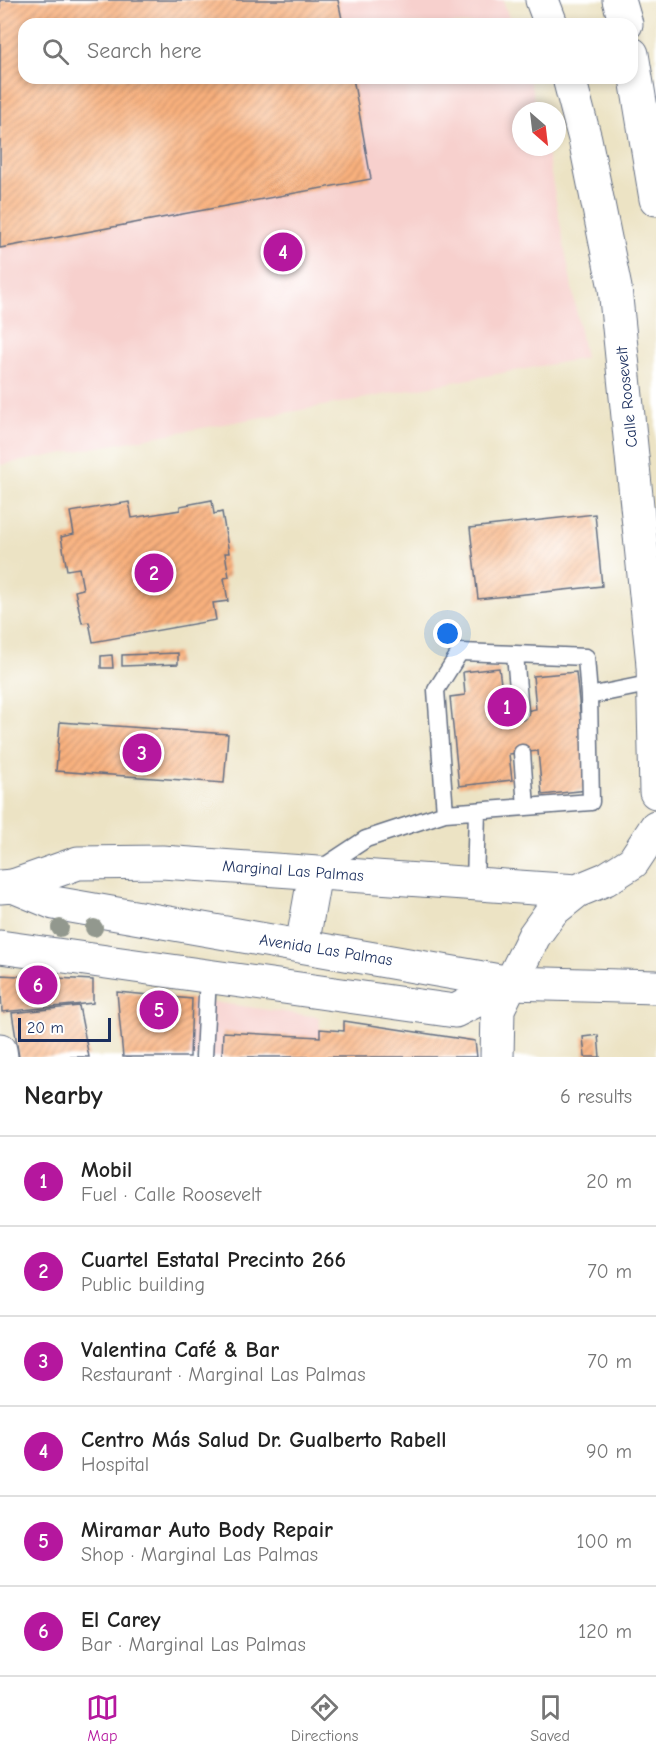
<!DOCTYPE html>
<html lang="en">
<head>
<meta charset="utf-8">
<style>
  :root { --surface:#fff; --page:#f6f6f6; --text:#222; --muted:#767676; --line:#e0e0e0; --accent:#b5179e }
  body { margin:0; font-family:"Comic Neue",sans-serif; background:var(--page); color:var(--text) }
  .compass { position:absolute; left:512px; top:102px; width:54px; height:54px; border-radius:50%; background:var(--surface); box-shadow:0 3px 9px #0003; rotate:152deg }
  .scale { position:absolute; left:18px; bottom:15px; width:93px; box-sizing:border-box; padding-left:6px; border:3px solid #1b2f5e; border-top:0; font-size:16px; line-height:21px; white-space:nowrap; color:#1b2f5e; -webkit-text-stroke:4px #fff; paint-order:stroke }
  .you { position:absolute; left:448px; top:634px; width:21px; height:21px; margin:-15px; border:4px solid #fff; border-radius:50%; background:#1a73e8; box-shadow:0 0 0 9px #1a73e833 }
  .badge { display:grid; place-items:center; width:39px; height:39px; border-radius:50%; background:var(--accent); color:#fff; font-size:20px; font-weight:700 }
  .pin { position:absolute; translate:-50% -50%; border:3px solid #fff; box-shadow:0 2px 6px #0006 }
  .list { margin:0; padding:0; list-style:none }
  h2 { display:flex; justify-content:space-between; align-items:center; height:78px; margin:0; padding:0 24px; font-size:26px }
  h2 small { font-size:20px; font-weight:400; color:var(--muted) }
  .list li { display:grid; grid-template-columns:39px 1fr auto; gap:18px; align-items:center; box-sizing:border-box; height:90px; padding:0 24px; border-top:2px solid var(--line) }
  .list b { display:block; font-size:22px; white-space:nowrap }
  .list p { margin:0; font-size:20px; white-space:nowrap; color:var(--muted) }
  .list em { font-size:20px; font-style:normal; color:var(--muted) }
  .icon { flex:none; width:33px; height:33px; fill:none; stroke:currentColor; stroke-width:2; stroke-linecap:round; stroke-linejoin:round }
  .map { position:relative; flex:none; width:656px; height:1057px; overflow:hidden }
  .search { position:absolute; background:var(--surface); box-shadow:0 3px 9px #0003; left:18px; right:18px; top:18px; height:66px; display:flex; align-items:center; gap:15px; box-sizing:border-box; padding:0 21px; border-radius:18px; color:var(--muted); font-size:22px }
  .sheet { height:618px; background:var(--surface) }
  nav { display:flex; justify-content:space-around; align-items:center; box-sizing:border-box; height:84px; border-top:2px solid var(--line); background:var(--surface); font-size:16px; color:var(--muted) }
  nav a { display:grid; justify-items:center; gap:3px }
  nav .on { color:var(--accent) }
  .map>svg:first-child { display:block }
  .built { fill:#f7d0cd }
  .building { fill:url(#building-hatch) }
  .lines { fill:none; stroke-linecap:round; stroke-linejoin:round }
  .service-casing { stroke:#646e82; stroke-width:19 }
  .minor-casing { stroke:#646e82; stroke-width:35 }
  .tertiary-casing { stroke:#646e82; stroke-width:35 }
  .motorway-casing { stroke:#646e82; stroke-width:35 }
  .service { stroke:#fff; stroke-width:16 }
  .minor { stroke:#fff; stroke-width:33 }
  .tertiary { stroke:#fff; stroke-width:33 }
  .motorway { stroke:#fff; stroke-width:33 }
  .tree { fill:#92988e }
  .labels { text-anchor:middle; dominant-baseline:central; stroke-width:4.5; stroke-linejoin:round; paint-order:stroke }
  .street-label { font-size:16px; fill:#1b2f5e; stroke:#fff }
</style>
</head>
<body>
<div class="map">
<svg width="656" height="1057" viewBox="0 0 656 1057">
  <defs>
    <pattern id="building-hatch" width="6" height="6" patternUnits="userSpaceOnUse" patternTransform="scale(1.5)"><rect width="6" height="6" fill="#f9b17d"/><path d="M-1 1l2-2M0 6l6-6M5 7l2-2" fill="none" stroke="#c9906a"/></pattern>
  </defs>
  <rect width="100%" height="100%" fill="#fff"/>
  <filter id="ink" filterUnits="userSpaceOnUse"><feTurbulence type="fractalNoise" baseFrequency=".0167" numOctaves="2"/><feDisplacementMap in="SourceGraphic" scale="12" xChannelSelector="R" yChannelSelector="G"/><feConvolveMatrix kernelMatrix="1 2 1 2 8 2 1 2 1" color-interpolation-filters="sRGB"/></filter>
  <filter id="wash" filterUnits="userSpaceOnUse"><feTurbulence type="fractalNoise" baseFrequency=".008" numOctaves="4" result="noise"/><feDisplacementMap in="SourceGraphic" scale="24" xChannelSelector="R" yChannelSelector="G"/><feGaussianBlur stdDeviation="1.35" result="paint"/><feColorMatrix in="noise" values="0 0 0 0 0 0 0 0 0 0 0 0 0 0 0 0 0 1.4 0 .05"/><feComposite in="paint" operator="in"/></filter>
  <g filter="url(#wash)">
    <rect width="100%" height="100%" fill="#ece3c4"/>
    <!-- built -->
    <path class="built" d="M0,0h503l8,24h-487v54h505l8,33h-16v36h25l39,211 -585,107z
      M117,992l75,7 127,18 4,40h-200z"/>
    <g id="blocks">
      <!-- building -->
      <path class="building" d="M0,0h338l5,24h-319v54h329l18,101 -371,69z
        M212,500l2,14 8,-2 7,41h-4l4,24 -5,1 4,23 -15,2 3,17 -123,22 -4,-20 -7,1 -7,-32 8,-2 -4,-21 -12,2 -6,-33 13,-3 -4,-22 59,-10 3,16 48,-8v-4z
        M595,514l7,72 -124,13 -8,-71z
        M178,653v11l-56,2v-11z
        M112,655l1,13h-12v-12z
        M499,668l6,47 31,-6 -3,-33 43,-4 12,118 -46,5 -4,-44 -29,3 3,26 -53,6 -9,-89 15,-2 -2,-23z
        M60,722l168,12 -4,49 -168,-12z
        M0,975l93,5v23l-91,9z
        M117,992l75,7 -2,58h-67z
        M79,1006l10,51h-70l-7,-44z
        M344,1021l131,20 2,16h-255l1,-25 97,5v-8l24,2z
        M598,1035l2,22h-15l-2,-20z"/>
    </g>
  </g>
  <g filter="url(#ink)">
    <use href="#blocks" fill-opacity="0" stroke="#646e82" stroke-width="1.5"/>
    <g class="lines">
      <!-- service casing -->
      <g class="service-casing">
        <path id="service" d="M515,654l-55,-2 -24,38 9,123 81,-6
          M520,712l-5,-58 71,3 3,39
          M522,753l4,54 65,-5 -2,-106 64,-13
          M319,870l47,-31 79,-26
          M475,884l2,-73
          M204,1057l4,-81"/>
      </g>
      <!-- minor casing -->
      <g class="minor-casing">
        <path id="minor" d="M542,0l9,24
          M569,78l16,61 30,149 38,376 3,128
          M13,886l65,-23 84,-1 415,29
          M302,946l13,-73
          M0,947l455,64 56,-28
          M497,1057l1,-48 36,-73 18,-25 25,-20 29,-12 27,-17 23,-35"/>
      </g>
      <!-- tertiary casing -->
      <g class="tertiary-casing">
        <path id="tertiary" d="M0,887l13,-1 41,17 457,80 145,4
          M0,1050l1,7"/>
      </g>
      <!-- motorway casing -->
      <g class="motorway-casing">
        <path id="motorway" d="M619,0l7,24
          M632,54l24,145
          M653,664l3,-14"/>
      </g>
      <!-- service -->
      <use href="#service" class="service"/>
      <!-- minor -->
      <use href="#minor" class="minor"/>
      <!-- tertiary -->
      <use href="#tertiary" class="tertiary"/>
      <!-- motorway -->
      <use href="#motorway" class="motorway"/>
    </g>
    <!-- trees -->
    <g class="tree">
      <circle cx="60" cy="928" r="9"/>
      <circle cx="94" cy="928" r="9"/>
    </g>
  </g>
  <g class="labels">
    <!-- street labels -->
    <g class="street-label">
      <text transform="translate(627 397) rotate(-96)">Calle Roosevelt</text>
      <text transform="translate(293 871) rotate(4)">Marginal Las Palmas</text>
      <text transform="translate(326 950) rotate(9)">Avenida Las Palmas</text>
    </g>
  </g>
</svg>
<svg class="compass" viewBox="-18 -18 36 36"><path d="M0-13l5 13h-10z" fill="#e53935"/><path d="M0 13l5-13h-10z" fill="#767676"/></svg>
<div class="scale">20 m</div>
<div class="you"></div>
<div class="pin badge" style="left:507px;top:707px">1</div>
<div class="pin badge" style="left:154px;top:573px">2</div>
<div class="pin badge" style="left:142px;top:753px">3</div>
<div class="pin badge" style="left:283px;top:252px">4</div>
<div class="pin badge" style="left:159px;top:1010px">5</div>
<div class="pin badge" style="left:38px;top:985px">6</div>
<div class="search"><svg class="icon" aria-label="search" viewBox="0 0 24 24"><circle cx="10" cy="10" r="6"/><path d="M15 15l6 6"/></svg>Search here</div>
</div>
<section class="sheet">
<h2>Nearby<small>6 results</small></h2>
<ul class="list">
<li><span class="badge">1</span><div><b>Mobil</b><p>Fuel · Calle Roosevelt</p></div><em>20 m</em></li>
<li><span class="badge">2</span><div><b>Cuartel Estatal Precinto 266</b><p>Public building</p></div><em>70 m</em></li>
<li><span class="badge">3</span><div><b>Valentina Café &amp; Bar</b><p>Restaurant · Marginal Las Palmas</p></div><em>70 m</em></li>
<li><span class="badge">4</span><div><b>Centro Más Salud Dr. Gualberto Rabell</b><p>Hospital</p></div><em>90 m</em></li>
<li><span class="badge">5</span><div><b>Miramar Auto Body Repair</b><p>Shop · Marginal Las Palmas</p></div><em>100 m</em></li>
<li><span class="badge">6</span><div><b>El Carey</b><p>Bar · Marginal Las Palmas</p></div><em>120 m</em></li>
</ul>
</section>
<nav>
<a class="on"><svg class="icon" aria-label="map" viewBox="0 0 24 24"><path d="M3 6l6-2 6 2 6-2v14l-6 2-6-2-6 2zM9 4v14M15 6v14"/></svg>Map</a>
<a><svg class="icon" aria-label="directions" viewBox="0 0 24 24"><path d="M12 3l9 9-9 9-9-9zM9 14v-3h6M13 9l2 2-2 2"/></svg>Directions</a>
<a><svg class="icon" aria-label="saved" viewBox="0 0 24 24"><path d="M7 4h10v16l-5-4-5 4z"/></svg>Saved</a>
</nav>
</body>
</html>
